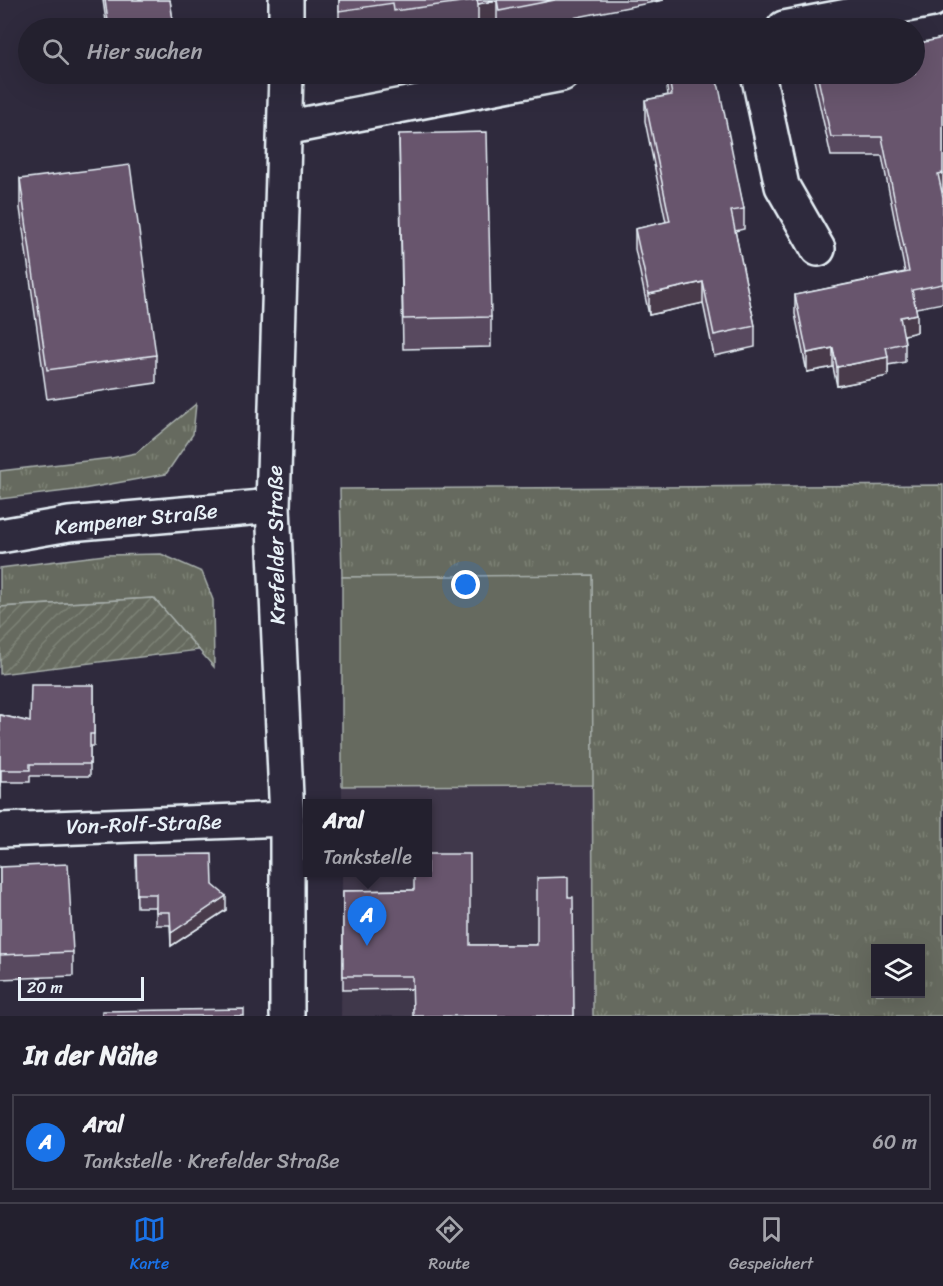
<!DOCTYPE html>
<html lang="de">
<head>
<meta charset="utf-8">
<style>
  :root { --surface:#23202e; --page:#2f2d3a; --text:#f1f3f6; --muted:#a3a3aa; --line:#403e4a; --accent:#1a73e8 }
  body { margin:0; font-family:Sriracha,sans-serif; background:var(--page); color:var(--text) }
  .controls { position:absolute; right:18px; bottom:18px; display:grid; overflow:hidden; border-radius:0px; box-shadow:0 6px 24px #0002 }
  .controls button { width:54px; height:54px; display:grid; place-items:center; padding:0; border:0; border-bottom:2px solid var(--line); background:var(--surface); color:var(--text); font:30px sans-serif }
  .scale { position:absolute; left:18px; bottom:15px; width:126px; box-sizing:border-box; padding-left:6px; border:3px solid #e8f1f8; border-top:0; font-size:16px; line-height:21px; white-space:nowrap; color:#e8f1f8; -webkit-text-stroke:4px #2f2a3d; paint-order:stroke }
  .you { position:absolute; left:466px; top:585px; width:21px; height:21px; margin:-15px; border:4px solid #fff; border-radius:50%; background:#1a73e8; box-shadow:0 0 0 9px #1a73e833 }
  .badge { display:grid; place-items:center; width:39px; height:39px; border-radius:50%; background:var(--accent); color:#fff; font-size:20px; font-weight:700 }
  .pin { position:absolute; translate:-50% -50px; filter:drop-shadow(0 2px 3px #0008) }
  .pin::after { content:''; position:absolute; top:32px; width:21px; height:18px; background:inherit; clip-path:polygon(0 0,100% 0,50% 100%) }
  .popup { position:absolute; left:303px; top:799px; width:129px; height:78px; box-sizing:border-box; display:grid; place-content:center; border-radius:0px; background:var(--surface); filter:drop-shadow(0 2px 4px #0005); font-size:20px; white-space:nowrap; color:var(--muted) }
  .popup b { font-size:22px; color:var(--text) }
  .popup::after { content:''; position:absolute; left:50%; top:100%; margin-left:-12px; border:12px solid transparent; border-top-color:var(--surface) }
  .list { margin:0; padding:0; list-style:none }
  h2 { display:flex; justify-content:space-between; align-items:center; height:78px; margin:0; padding:0 24px; font-size:26px }
  h2 small { font-size:20px; font-weight:400; color:var(--muted) }
  .list li { display:grid; grid-template-columns:39px 1fr auto; gap:18px; align-items:center; box-sizing:border-box; height:96px; margin:0 12px 12px; padding:0 12px; border:2px solid var(--line); border-radius:0px }
  .list b { display:block; font-size:22px; white-space:nowrap }
  .list p { margin:0; font-size:20px; white-space:nowrap; color:var(--muted) }
  .list em { font-size:20px; font-style:normal; color:var(--muted) }
  .icon { flex:none; width:33px; height:33px; fill:none; stroke:currentColor; stroke-width:2; stroke-linecap:round; stroke-linejoin:round }
  .map { position:relative; flex:none; width:943px; height:1016px; overflow:hidden }
  .search { position:absolute; background:var(--surface); box-shadow:0 6px 24px #0002; left:18px; right:18px; top:18px; height:66px; display:flex; align-items:center; gap:15px; box-sizing:border-box; padding:0 21px; border-radius:33px; color:var(--muted); font-size:22px }
  .sheet { height:186px; background:var(--surface) }
  nav { display:flex; justify-content:space-around; align-items:center; box-sizing:border-box; height:84px; border-top:2px solid var(--line); background:var(--surface); font-size:16px; color:var(--muted) }
  nav a { display:grid; justify-items:center; gap:3px }
  nav .on { color:var(--accent) }
  .map>svg:first-child { display:block }
  .built { fill:#40374b }
  .grass { fill:url(#grass-tufts); stroke:#a7aeab; stroke-width:1.5; fill-rule:evenodd }
  .park { fill:#666b5e; stroke:#a7aeab; stroke-width:1.5 }
  .garden { fill:url(#garden-furrows); stroke:#a7aeab; stroke-width:1.5 }
  .lines { fill:none; stroke-linecap:round; stroke-linejoin:round }
  .street-casing { stroke:#e8f1f8; stroke-width:38 }
  .secondary-casing { stroke:#e8f1f8; stroke-width:38 }
  .street { stroke:#2f2a3d; stroke-width:33 }
  .secondary { stroke:#2f2a3d; stroke-width:33 }
  .wall { fill:#59485e; stroke:#e8f1f8; stroke-width:1.5 }
  .shaded-wall { fill:#483b4c; stroke:#e8f1f8; stroke-width:1.5 }
  .building { fill:#67546d; stroke:#e8f1f8; stroke-width:1.5 }
  .labels { text-anchor:middle; dominant-baseline:central; stroke-width:4.5; stroke-linejoin:round; paint-order:stroke }
  .street-label { font-size:21px; fill:#e8f1f8; stroke:#2f2a3d }
</style>
</head>
<body>
<div class="map">
<svg width="943" height="1016" viewBox="0 0 943 1016">
  <defs>
    <pattern id="grass-tufts" width="24" height="20" patternUnits="userSpaceOnUse" patternTransform="scale(1.5)"><rect width="24" height="20" fill="#666b5e"/><path d="M3 7l-1-3M5 7V3M7 7l1-3M15 17l-1-3M17 17v-4M19 17l1-3" fill="none" stroke="#7c8176"/></pattern>
    <pattern id="garden-furrows" width="10" height="10" patternUnits="userSpaceOnUse" patternTransform="scale(1.5)"><rect width="10" height="10" fill="#666b5e"/><path d="M-1 1l2-2M0 10L10 0M9 11l2-2" fill="none" stroke="#7c8176"/></pattern>
  </defs>
  <rect width="100%" height="100%" fill="#2f2a3d"/>
  <filter id="ink" filterUnits="userSpaceOnUse"><feTurbulence type="fractalNoise" baseFrequency=".0167" numOctaves="2"/><feDisplacementMap in="SourceGraphic" scale="12" xChannelSelector="R" yChannelSelector="G"/><feConvolveMatrix kernelMatrix="1 2 1 2 8 2 1 2 1" color-interpolation-filters="sRGB"/></filter>
  <g filter="url(#ink)">
    <!-- built -->
    <path class="built" d="M593,785v231h-252l1,-143 85,-1v-68l-85,-1v-17z"/>
    <!-- grass -->
    <path class="grass" d="M196,404l-3,30 -27,40 -83,15 -83,10v-28l112,-13 24,-5z
      M943,485v531h-350l-1,-440 -250,1 -2,-88zM876,948h44v46h-44z
      M161,554l41,18 11,28 1,67 -61,-69 -153,9v-39l105,-13z"/>
    <!-- park -->
    <path class="park" d="M592,575l1,210 -251,1v-209z"/>
    <!-- garden -->
    <path class="garden" d="M154,598l45,52 -199,24v-67z"/>
    <g class="lines">
      <!-- street casing -->
      <g class="street-casing">
        <path id="street" d="M784,28l148,-28
          M758,74l24,112 36,63
          M285,128l277,-54
          M0,830l287,-11"/>
      </g>
      <!-- secondary casing -->
      <g class="secondary-casing">
        <path id="secondary" d="M286,0v28
          M286,74l-13,432 14,313v197
          M0,536l69,-12 204,-18"/>
      </g>
      <!-- street -->
      <use href="#street" class="street"/>
      <!-- secondary -->
      <use href="#secondary" class="secondary"/>
    </g>
    <!-- wall -->
    <path class="wall" d="M103,0h67l4,28h-67z
      M339,0h325l-142,28h-24l-1,-6 -19,4 -1,-4 -49,6h-35v-3l-24,3h-30z
      M943,38v154h-1l1,5v106l-27,5 1,24 -13,3 1,8v19l-17,3v11l-51,10 -4,-19 -26,5 -12,-58v-19l110,-23 -23,-116h-51l-17,-76v-6h101v-30z
      M666,74h47l31,135v20l-9,2 20,95v21l-41,9 -11,-53 -54,12 -14,-66v-20l31,-7 -21,-101v-21l23,-5 -2,-14z
      M399,134l92,183v30l-88,2z
      M20,179l136,176v28l-109,16 -27,-191z
      M94,685v61h-4v30h-60v6h-29v17h-1v-84l30,7z
      M136,855l77,30 13,25 -55,36 -1,-21h-14v-18h-19z
      M0,867l73,85v24l-73,3z
      M414,890l56,55h67l31,-48 6,119 -162,-27 -69,1v-99z"/>
    <!-- shaded-wall -->
    <path class="shaded-wall" d="M497,0v22l-19,4v-22z
      M943,173v19l-5,1v-19z
      M703,282v21l-54,12v-21z
      M917,314v18l-17,4v-19z
      M833,348v19l-26,5v-19z
      M888,357v19l-51,10v-19z
      M226,896v14l-55,36v-13z"/>
    <!-- building -->
    <path class="building" d="M105,0h65l4,28h-65z
      M339,0h137l-82,11 -1,-8 -54,8z
      M477,0h78l-56,11 -2,-11 -19,4z
      M943,38v135l-5,1 5,23v87l-31,6 5,24 -17,3 5,26 -19,4 2,10 -51,10 -4,-19 -26,5 -12,-58 114,-23 -27,-135h-51l-14,-63h98v-33v3z
      M668,74h45l6,13 25,122 -13,2 24,115 -41,9 -11,-53 -54,12 -14,-65 35,-8 -25,-121 27,-5z
      M487,132l4,185 -88,2 -4,-185z
      M130,165l26,190 -109,15 -27,-191z
      M31,685h63v49h-4v30h-60v6h-29v17h-1v-72l30,7z
      M212,854l1,31 13,11 -55,37 -1,-21h-14v-18h-19l-1,-39z
      M427,854h43v91h67v-67l31,-1v20h5l1,119h-161l-1,-40h-69v-85l71,-1v-17h13z
      M68,864l5,88 -73,3v-88z
      M244,1009v7h-142v-5z"/>
  </g>
  <g class="labels">
    <!-- street labels -->
    <g class="street-label">
      <text transform="translate(136 519) rotate(-6)">Kempener Straße</text>
      <text transform="translate(276 545) rotate(-91)">Krefelder Straße</text>
      <text transform="translate(144 824) rotate(-2)">Von-Rolf-Straße</text>
    </g>
  </g>
</svg>
<div class="controls">
<button><svg class="icon" aria-label="layers" viewBox="0 0 24 24"><path d="M12 4l9 5-9 5-9-5zM3 14l9 5 9-5"/></svg></button>
</div>
<div class="scale">20 m</div>
<div class="you"></div>
<div class="pin badge" style="left:367px;top:946px">A</div>
<div class="popup"><b>Aral</b>Tankstelle</div>
<div class="search"><svg class="icon" aria-label="search" viewBox="0 0 24 24"><circle cx="10" cy="10" r="6"/><path d="M15 15l6 6"/></svg>Hier suchen</div>
</div>
<section class="sheet">
<h2>In der Nähe<small></small></h2>
<ul class="list">
<li><span class="badge">A</span><div><b>Aral</b><p>Tankstelle · Krefelder Straße</p></div><em>60 m</em></li>
</ul>
</section>
<nav>
<a class="on"><svg class="icon" aria-label="map" viewBox="0 0 24 24"><path d="M3 6l6-2 6 2 6-2v14l-6 2-6-2-6 2zM9 4v14M15 6v14"/></svg>Karte</a>
<a><svg class="icon" aria-label="directions" viewBox="0 0 24 24"><path d="M12 3l9 9-9 9-9-9zM9 14v-3h6M13 9l2 2-2 2"/></svg>Route</a>
<a><svg class="icon" aria-label="saved" viewBox="0 0 24 24"><path d="M7 4h10v16l-5-4-5 4z"/></svg>Gespeichert</a>
</nav>
</body>
</html>
